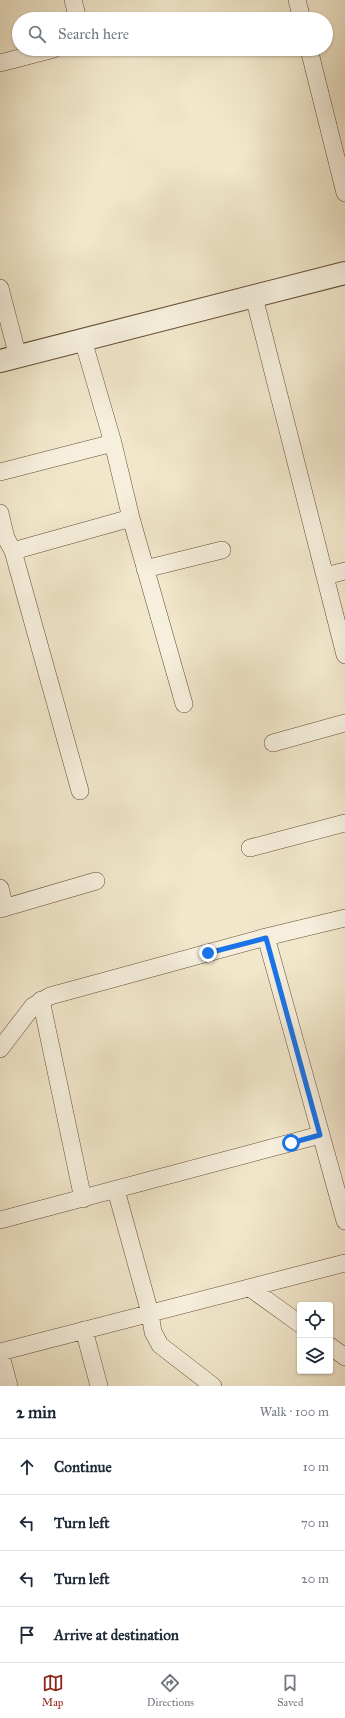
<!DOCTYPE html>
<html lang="en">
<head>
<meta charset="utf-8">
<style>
  :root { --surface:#fff; --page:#f6f6f7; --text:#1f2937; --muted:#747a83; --line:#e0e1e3; --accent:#8f2418 }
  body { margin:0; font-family:"IM FELL Great Primer",serif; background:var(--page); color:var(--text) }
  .controls { position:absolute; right:12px; bottom:12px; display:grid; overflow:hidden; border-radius:4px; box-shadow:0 1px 3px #0004 }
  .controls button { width:36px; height:36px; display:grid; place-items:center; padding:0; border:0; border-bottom:1px solid var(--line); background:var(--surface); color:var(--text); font:20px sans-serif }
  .stop { position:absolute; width:12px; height:12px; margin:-9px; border:3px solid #1a73e8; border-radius:50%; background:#fff }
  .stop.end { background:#1a73e8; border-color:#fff; box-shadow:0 1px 4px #0008 }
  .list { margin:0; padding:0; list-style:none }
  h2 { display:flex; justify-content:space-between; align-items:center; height:52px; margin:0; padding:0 16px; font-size:17px }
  h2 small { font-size:13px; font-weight:400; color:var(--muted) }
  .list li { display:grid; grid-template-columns:26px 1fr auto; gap:12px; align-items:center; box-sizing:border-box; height:56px; padding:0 16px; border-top:1px solid var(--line) }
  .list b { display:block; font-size:15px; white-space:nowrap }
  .list em { font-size:13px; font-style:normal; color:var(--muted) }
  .icon { flex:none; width:22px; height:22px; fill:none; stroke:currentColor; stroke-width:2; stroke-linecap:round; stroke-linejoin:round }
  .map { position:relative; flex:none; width:345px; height:1386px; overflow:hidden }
  .search { position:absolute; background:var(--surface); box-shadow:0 1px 3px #0004; left:12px; right:12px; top:12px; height:44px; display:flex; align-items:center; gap:10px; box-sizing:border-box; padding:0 14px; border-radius:22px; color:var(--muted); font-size:15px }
  .sheet { height:276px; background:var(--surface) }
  nav { display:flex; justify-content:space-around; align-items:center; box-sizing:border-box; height:56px; border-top:1px solid var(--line); background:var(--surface); font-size:11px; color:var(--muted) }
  nav a { display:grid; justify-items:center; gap:2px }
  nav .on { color:var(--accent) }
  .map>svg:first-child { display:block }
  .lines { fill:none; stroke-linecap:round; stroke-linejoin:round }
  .minor-casing { stroke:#624d34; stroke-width:18 }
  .tertiary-casing { stroke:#624d34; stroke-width:24 }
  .minor { stroke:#f6efdd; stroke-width:17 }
  .tertiary { stroke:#f6efdd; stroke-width:22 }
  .route { stroke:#1a73e8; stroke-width:5 }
</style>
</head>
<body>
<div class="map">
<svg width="345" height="1386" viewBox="0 0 345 1386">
  <rect width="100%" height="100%" fill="#f1e7cb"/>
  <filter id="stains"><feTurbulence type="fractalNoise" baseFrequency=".005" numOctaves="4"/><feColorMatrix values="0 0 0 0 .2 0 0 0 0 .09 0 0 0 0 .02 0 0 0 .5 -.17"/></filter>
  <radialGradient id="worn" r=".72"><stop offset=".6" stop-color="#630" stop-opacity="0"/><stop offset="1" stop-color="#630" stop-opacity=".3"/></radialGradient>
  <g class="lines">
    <!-- minor casing -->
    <g class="minor-casing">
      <path id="minor" d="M73,0l5,19
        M297,0l5,19
        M309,49l36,144
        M0,63l54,-14
        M0,288l18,69
        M254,297l91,358
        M83,340l30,103 18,75 53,186
        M0,472l113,-29
        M0,513l6,25 7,13 67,240
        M13,551l118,-33
        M145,569l77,-19
        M325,576l20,-5
        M273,743l72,-20
        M250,848l95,-25
        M0,888l5,19
        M0,909l96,-28
        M266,937l79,284
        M41,1000l42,199
        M0,1049l33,-43 17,-10 216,-59 79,-19
        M116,1190l34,123 3,19 7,13 53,41
        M0,1220l320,-85
        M250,1288l50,36
        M84,1330l15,56
        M330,1346l15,11
        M0,1352l345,-89
        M0,1352l9,34"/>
    </g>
    <!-- tertiary casing -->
    <g class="tertiary-casing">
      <path id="tertiary" d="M0,361l345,-88"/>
    </g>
    <!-- minor -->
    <use href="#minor" class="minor"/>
    <!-- tertiary -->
    <use href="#tertiary" class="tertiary"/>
  </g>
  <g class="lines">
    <!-- route -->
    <path class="route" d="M208,953l58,-15 54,197 -29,8"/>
  </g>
  <rect width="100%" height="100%" filter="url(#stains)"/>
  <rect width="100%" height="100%" fill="url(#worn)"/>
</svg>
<div class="controls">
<button><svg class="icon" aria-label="locate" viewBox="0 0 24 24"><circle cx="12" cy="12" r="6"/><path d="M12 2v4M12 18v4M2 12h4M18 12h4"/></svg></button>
<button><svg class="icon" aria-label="layers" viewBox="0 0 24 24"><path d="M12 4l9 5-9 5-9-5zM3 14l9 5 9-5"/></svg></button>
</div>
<div class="stop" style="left:291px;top:1143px"></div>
<div class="stop end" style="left:208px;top:953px"></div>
<div class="search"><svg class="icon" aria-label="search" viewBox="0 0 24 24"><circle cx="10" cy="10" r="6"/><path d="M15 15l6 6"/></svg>Search here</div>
</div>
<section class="sheet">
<h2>2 min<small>Walk · 100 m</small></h2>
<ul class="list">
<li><svg class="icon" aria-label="ahead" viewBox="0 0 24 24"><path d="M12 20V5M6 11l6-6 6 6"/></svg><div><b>Continue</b></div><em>10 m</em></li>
<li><svg class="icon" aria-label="left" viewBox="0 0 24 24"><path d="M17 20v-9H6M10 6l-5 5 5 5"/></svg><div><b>Turn left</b></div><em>70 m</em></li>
<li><svg class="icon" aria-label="left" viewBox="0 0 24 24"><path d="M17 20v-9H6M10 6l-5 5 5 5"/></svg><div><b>Turn left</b></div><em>20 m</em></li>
<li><svg class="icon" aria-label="arrive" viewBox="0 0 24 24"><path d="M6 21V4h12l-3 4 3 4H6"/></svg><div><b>Arrive at destination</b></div></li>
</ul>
</section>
<nav>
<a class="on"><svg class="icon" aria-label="map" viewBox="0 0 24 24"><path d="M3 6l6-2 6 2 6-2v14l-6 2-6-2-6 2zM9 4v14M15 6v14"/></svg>Map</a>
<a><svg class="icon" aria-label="directions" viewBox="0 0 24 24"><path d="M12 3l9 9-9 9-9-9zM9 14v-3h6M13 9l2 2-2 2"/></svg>Directions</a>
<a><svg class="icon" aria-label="saved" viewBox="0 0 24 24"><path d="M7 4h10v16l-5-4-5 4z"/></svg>Saved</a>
</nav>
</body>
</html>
